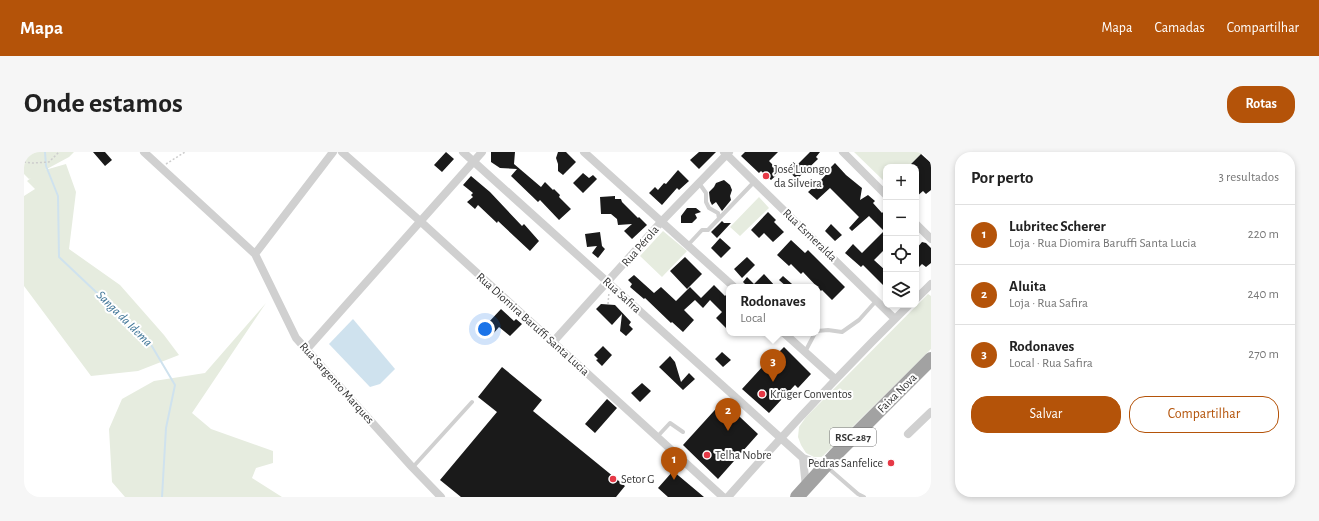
<!DOCTYPE html>
<html lang="pt">
<head>
<meta charset="utf-8">
<style>
  :root { --surface:#fff; --page:#f6f6f6; --text:#222; --muted:#767676; --line:#e0e0e0; --accent:#b45309 }
  body { margin:0; font-family:"Alegreya Sans",sans-serif; background:var(--page); color:var(--text) }
  .controls { position:absolute; right:12px; top:12px; display:grid; overflow:hidden; border-radius:8px; box-shadow:0 2px 6px #0003 }
  .controls button { width:36px; height:36px; display:grid; place-items:center; padding:0; border:0; border-bottom:1px solid var(--line); background:var(--surface); color:var(--text); font:20px sans-serif }
  .you { position:absolute; left:461px; top:177px; width:14px; height:14px; margin:-10px; border:3px solid #fff; border-radius:50%; background:#1a73e8; box-shadow:0 0 0 6px #1a73e833 }
  .badge { display:grid; place-items:center; width:26px; height:26px; border-radius:50%; background:var(--accent); color:#fff; font-size:13px; font-weight:700 }
  .pin { position:absolute; translate:-50% -33px; filter:drop-shadow(0 1px 2px #0008) }
  .pin::after { content:''; position:absolute; top:21px; width:14px; height:12px; background:inherit; clip-path:polygon(0 0,100% 0,50% 100%) }
  .popup { position:absolute; left:702px; top:132px; width:94px; height:52px; box-sizing:border-box; display:grid; place-content:center; border-radius:8px; background:var(--surface); filter:drop-shadow(0 1px 3px #0005); font-size:13px; white-space:nowrap; color:var(--muted) }
  .popup b { font-size:15px; color:var(--text) }
  .popup::after { content:''; position:absolute; left:50%; top:100%; margin-left:-8px; border:8px solid transparent; border-top-color:var(--surface) }
  .list { margin:0; padding:0; list-style:none }
  h2 { display:flex; justify-content:space-between; align-items:center; height:52px; margin:0; padding:0 16px; font-size:17px }
  h2 small { font-size:13px; font-weight:400; color:var(--muted) }
  .list li { display:grid; grid-template-columns:26px 1fr auto; gap:12px; align-items:center; box-sizing:border-box; height:60px; padding:0 16px; border-top:1px solid var(--line) }
  .list b { display:block; font-size:15px; white-space:nowrap }
  .list p { margin:0; font-size:13px; white-space:nowrap; color:var(--muted) }
  .list em { font-size:13px; font-style:normal; color:var(--muted) }
  .actions { display:flex; gap:8px; padding:12px 16px }
  .actions a { flex:1; padding:9px 0; border:1px solid var(--accent); border-radius:16px; text-align:center; font-size:14px; color:var(--accent) }
  .actions .main { background:var(--accent); color:#fff }
  .icon { flex:none; width:22px; height:22px; fill:none; stroke:currentColor; stroke-width:2; stroke-linecap:round; stroke-linejoin:round }
  .map { position:relative; flex:none; width:907px; height:345px; overflow:hidden; border-radius:16px }
  header { display:flex; align-items:center; gap:24px; box-sizing:border-box; height:56px; padding:0 20px; background:var(--accent); color:#fff }
  header strong { font-size:19px }
  nav { display:flex; gap:22px; margin-inline-start:auto; font-size:14px }
  .intro { display:flex; align-items:center; justify-content:space-between; box-sizing:border-box; height:96px; padding:0 24px }
  h1 { margin:0; font-size:28px }
  .button { padding:10px 18px; border-radius:16px; background:var(--accent); color:#fff; font-size:14px; font-weight:700 }
  main { display:flex; gap:24px; padding:0 24px }
  aside { flex:1; background:var(--surface); border-radius:16px; box-shadow:0 2px 6px #0003 }
  .map>svg:first-child { display:block }
  .green { fill:#e6ecdf }
  .water { fill:#cfe2ee }
  .lines { fill:none; stroke-linecap:round; stroke-linejoin:round }
  .stream { stroke:#cfe2ee; stroke-width:2 }
  .building { fill:#1a1a1a }
  .path { stroke:#cdcdcd; stroke-width:1.5; stroke-dasharray:2 2; stroke-linecap:butt }
  .service { stroke:#d0d0d0; stroke-width:4 }
  .minor { stroke:#d0d0d0; stroke-width:8 }
  .trunk { stroke:#a2a2a2; stroke-width:14 }
  .poi-dot { fill:#e63946; stroke:#fff; stroke-width:1.5 }
  .labels { text-anchor:middle; dominant-baseline:central; stroke-width:4; stroke-linejoin:round; paint-order:stroke }
  .shield { fill:#fff; stroke:#707070; stroke-width:1 }
  .shield-label { font-size:11px; font-weight:bold; fill:#333 }
  .poi-label { font-size:12px; fill:#333; stroke:#fff; text-anchor:start }
  .street-label { font-size:12px; fill:#333; stroke:#fff }
  .water-label { font-size:13px; font-style:italic; fill:#3f7597; stroke:#fff }
</style>
</head>
<body>
<header>
<strong>Mapa</strong>
<nav><a>Mapa</a><a>Camadas</a><a>Compartilhar</a></nav>
</header>
<div class="intro"><h1>Onde estamos</h1><a class="button">Rotas</a></div>
<main>
<div class="map">
<svg width="907" height="345" viewBox="0 0 907 345">
  <rect width="100%" height="100%" fill="#fff"/>
  <!-- green -->
  <path class="green" d="M0,0h50l-5,5 -24,13 21,-6 10,28 -7,57 51,36 44,50 15,20 -41,16 -47,5 -67,-90v-90l11,-7 -8,-8 4,-3 -2,1 -5,-5z
    M830,0h69l-15,15h-22v16z
    M735,45l10,11 -29,28 -10,-9z
    M639,79l24,20 -25,26 -22,-21z
    M904,142l3,2v53l-109,108h-8l-8,-4 -5,-8 -3,-8 1,-10 7,-10z
    M242,151l-74,110 19,16 62,22v12l-17,5 -4,10 30,19h-157l-13,-15 -3,-53 13,-30 32,-18 51,-8z"/>
  <!-- water -->
  <path class="water" d="M329,167l42,50 -15,15 -10,3 -41,-43z"/>
  <g class="lines">
    <!-- stream -->
    <path class="stream" d="M21,0l1,14 12,30 1,61 91,86 25,42 -9,43 -4,69"/>
  </g>
  <!-- building -->
  <path class="building" d="M69,0h12l7,8 -7,6z
    M422,0l8,7 -12,13 -8,-7z
    M467,0h24l-1,12 27,23 4,-5 8,8 1,-1 6,6 -1,2 12,12 -12,11 -19,-20 -2,2 -27,-26 6,-7 -17,-1 -9,-6z
    M534,0h8l10,10 -13,13 -5,-4v-7l-2,-6z
    M675,0h17l-17,17 -9,-9z
    M721,0h33l-9,9 11,11 -9,8 -10,-9 -2,2 -18,-17z
    M786,0h10l-4,5 2,2 -21,20 -11,-10 7,-7 4,3z
    M897,2l10,9v27l-5,4 -3,-3 -7,6v-30h-8z
    M811,11l11,12 16,13 -2,12 8,-5 7,6 -2,2 9,10 4,-4v39l-12,12 12,11v17l-23,-23 -2,2 -16,-14 8,-9 9,9 22,-22 -15,-15 -17,15 -3,-3 10,-11 -29,-29 -13,12 -9,-8 14,-13 7,-8 -1,-1z
    M654,18l11,11 -10,9 -2,-2 -15,17 -13,-12 6,-6 3,3 6,-7 2,1z
    M559,21l6,5 4,-3 4,4 -14,14 -10,-10z
    M447,24l19,16 32,34 2,-2 15,17 -9,10 -32,-30 -1,2 -19,-18 -3,4 -8,-7 6,-5 -2,-2 2,-2 -10,-8z
    M700,28l6,5 2,5 -2,6 1,4 -9,11 -6,-9 -4,3 -2,-4 -1,-9 5,-5 2,-4z
    M591,44v3h6l1,3 16,16 1,-1 8,8 -15,14 -8,-8 8,-7 -14,1 -1,-6 -6,-5h-10l-1,-17z
    M663,56h9l5,4 -6,2 2,4 -5,5h-11v-7z
    M744,60l8,8 -2,2 10,10 -11,10 -9,-9 -5,5 -8,-8z
    M698,69l2,2h7l-14,15 -6,-6z
    M807,72l11,11 -7,6 -10,-10z
    M576,80l2,14 3,3 -7,9 -6,-5 5,-7 -10,1 -2,-13z
    M696,86l11,10 -10,10 -10,-10z
    M767,88l14,13 3,-3 37,37 -13,13 -10,-10 -1,1 -18,-19 -2,2 -10,-10 -2,2 -12,-11z
    M898,90l4,1 5,5v15l-5,4 -4,-3 -6,6v-21z
    M661,105l17,17 -15,15 -17,-18z
    M723,105l8,8 -13,13 -8,-9z
    M740,122l12,13h-28l-5,-5 4,-5 7,7z
    M610,123l20,18 7,-6 15,14 14,-14 11,11 13,-13 11,11 4,-4v39l-13,-13 6,-6 -12,-12 -7,8 -8,-8 -11,10 10,10 -11,12 -11,-10 -1,1 -26,-25 -1,1 -14,-12 2,-3 -4,-4z
    M759,124l9,8 -3,3h-2l-8,-7z
    M577,152l14,1 16,17 -2,3 4,4 -7,7 -6,-5 2,-17 -10,11 -16,-16z
    M477,157l13,12 2,-2 6,5 -12,12 -11,-9 -6,7 -6,-6 3,-4 -2,-1z
    M579,194l9,9 -10,11 -6,-6 2,-1 -4,-4z
    M760,195l27,27 -13,14 -3,-3 -26,28 -27,-24 23,-25 1,1z
    M698,200l9,8 -8,7 -8,-8z
    M646,204l5,6 6,20 8,-9 6,6 -12,11 -24,-23z
    M478,215l40,33 -9,11 92,75 -9,11h-155l-21,-17 57,-68 -19,-15z
    M618,231l9,8 -11,11 -9,-9z
    M583,247l10,9 -22,25 -10,-9z
    M699,249l35,33 -40,45 -35,-34z
    M649,319l31,26h-36l-10,-9z"/>
  <g class="lines">
    <!-- path -->
    <path class="path" d="M0,10l8,1 17,-1 10,-10
      M142,12l19,-12
      M584,152l1,-12"/>
    <!-- service -->
    <path class="service" d="M675,31l7,10v9l3,6 9,5 1,5
      M664,93l14,-15h6l46,-48
      M793,179l11,-1 14,2 17,-12 17,-19
      M781,200l10,-19
      M633,285l13,-14 13,9
      M389,315l59,-65
      M803,315l31,27 6,3"/>
    <!-- minor -->
    <path class="minor" d="M120,0l111,102 41,84 116,129 29,30
      M318,0l78,69 303,276
      M439,0l340,306 22,8
      M560,0l150,135
      M700,0l171,167
      M819,0l43,43
      M892,72l15,15
      M231,102l78,-102
      M892,147l15,-15
      M760,181l51,46
      M529,190l109,-121 67,-69
      M282,198l176,-198
      M884,282l23,-22
      M779,306l3,29
      M704,345c59,-67 118,-130 181,-192"/>
    <!-- trunk -->
    <path class="trunk" d="M773,345l39,-43 95,-95"/>
  </g>
  <!-- markers -->
  <g class="poi-dot">
    <circle cx="742" cy="24" r="4"/>
    <circle cx="738" cy="242" r="4"/>
    <circle cx="683" cy="303" r="4"/>
    <circle cx="867" cy="311" r="4"/>
    <circle cx="589" cy="327" r="4"/>
  </g>
  <g class="labels">
    <!-- shield labels -->
    <rect class="shield" x="806" y="276" width="46" height="18" rx="3"/>
    <g class="shield-label">
      <text x="829" y="285">RSC-287</text>
    </g>
    <!-- poi labels -->
    <g class="poi-label">
      <text x="750" y="17">José Luongo<tspan x="750" dy="14">da Silveira</tspan></text>
      <text x="746" y="242">Krüger Conventos</text>
      <text x="691" y="303">Telha Nobre</text>
      <text x="859" y="311" text-anchor="end">Pedras Sanfelice</text>
      <text x="597" y="327">Setor G</text>
    </g>
    <!-- street labels -->
    <g class="street-label">
      <text transform="translate(786 83) rotate(44)">Rua Esmeralda</text>
      <text transform="translate(616 94) rotate(-49)">Rua Pérola</text>
      <text transform="translate(598 143) rotate(42)">Rua Safira</text>
      <text transform="translate(509 172) rotate(42)">Rua Diomira Baruffi Santa Lucia</text>
      <text transform="translate(313 231) rotate(48)">Rua Sargento Marques</text>
      <text transform="translate(873 241) rotate(-45)">Faixa Nova</text>
    </g>
    <!-- water labels -->
    <g class="water-label">
      <text transform="translate(100 167) rotate(45)">Sanga da Idema</text>
    </g>
  </g>
</svg>
<div class="controls">
<button>+</button>
<button>−</button>
<button><svg class="icon" aria-label="locate" viewBox="0 0 24 24"><circle cx="12" cy="12" r="6"/><path d="M12 2v4M12 18v4M2 12h4M18 12h4"/></svg></button>
<button><svg class="icon" aria-label="layers" viewBox="0 0 24 24"><path d="M12 4l9 5-9 5-9-5zM3 14l9 5 9-5"/></svg></button>
</div>
<div class="you"></div>
<div class="pin badge" style="left:650px;top:328px">1</div>
<div class="pin badge" style="left:704px;top:279px">2</div>
<div class="pin badge" style="left:749px;top:230px">3</div>
<div class="popup"><b>Rodonaves</b>Local</div>
</div>
<aside>
<h2>Por perto<small>3 resultados</small></h2>
<ul class="list">
<li><span class="badge">1</span><div><b>Lubritec Scherer</b><p>Loja · Rua Diomira Baruffi Santa Lucia</p></div><em>220 m</em></li>
<li><span class="badge">2</span><div><b>Aluita</b><p>Loja · Rua Safira</p></div><em>240 m</em></li>
<li><span class="badge">3</span><div><b>Rodonaves</b><p>Local · Rua Safira</p></div><em>270 m</em></li>
</ul>
<div class="actions"><a class="main">Salvar</a><a>Compartilhar</a></div>
</aside>
</main>
</body>
</html>
